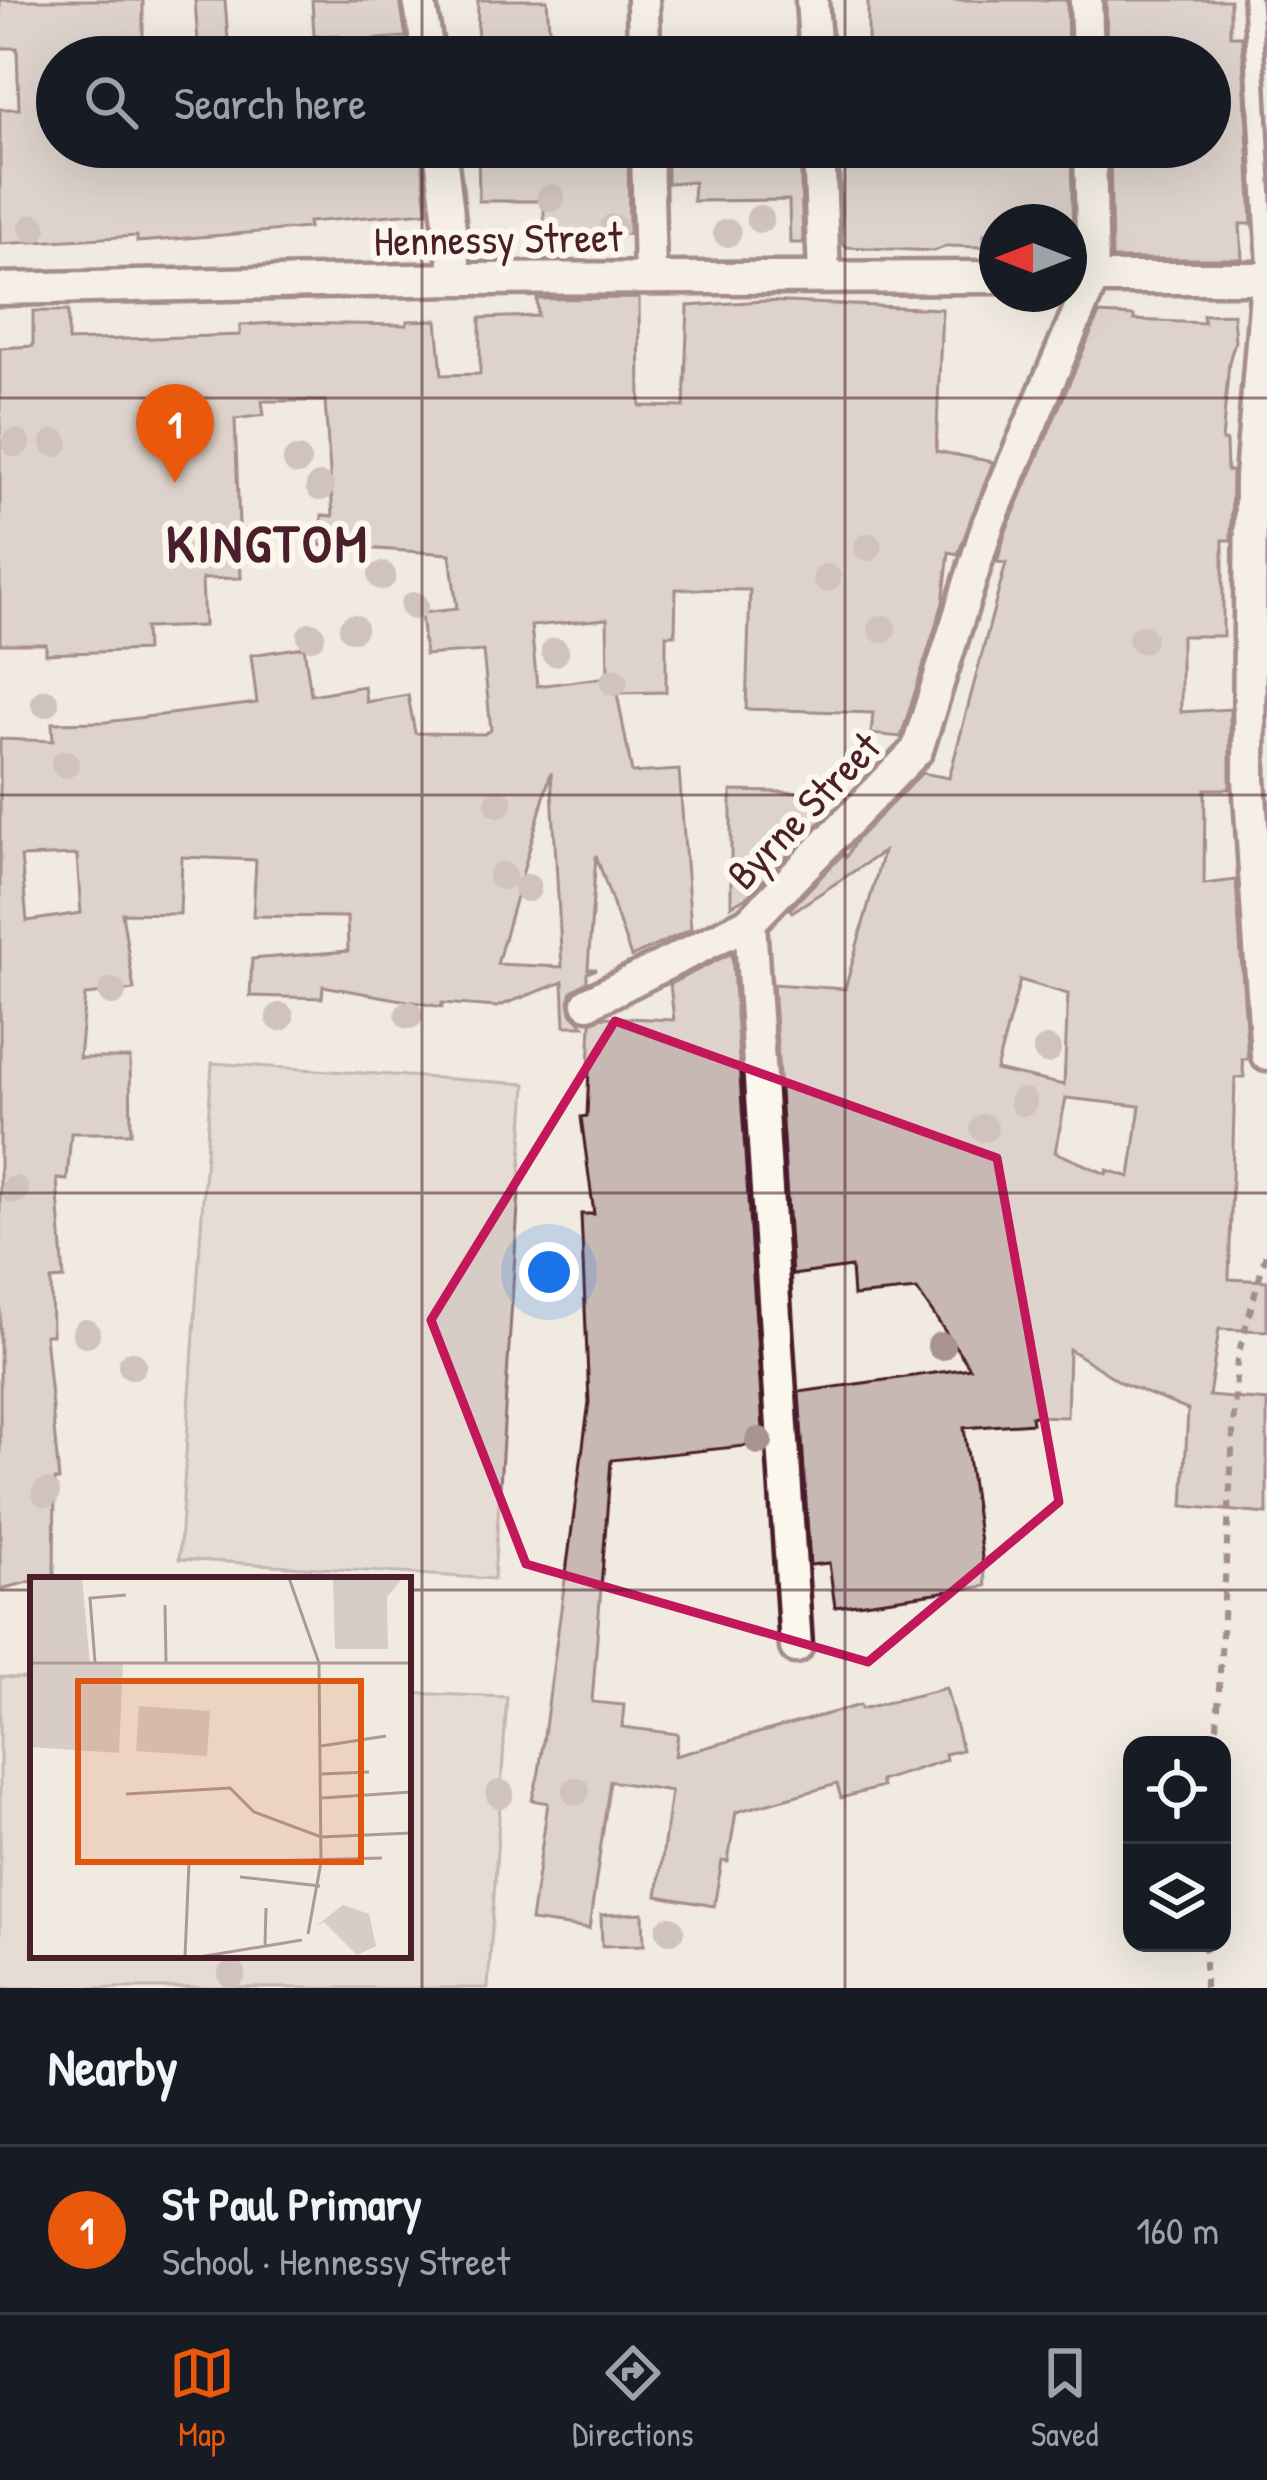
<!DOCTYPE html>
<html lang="en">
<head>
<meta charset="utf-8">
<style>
  :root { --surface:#171b24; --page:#20242c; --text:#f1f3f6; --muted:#9ea1a6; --line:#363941; --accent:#ea580c }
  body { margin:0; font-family:"Patrick Hand",sans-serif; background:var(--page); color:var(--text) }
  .controls { position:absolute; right:36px; bottom:36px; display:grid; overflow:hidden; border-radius:24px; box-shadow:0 12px 48px #0002 }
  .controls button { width:108px; height:108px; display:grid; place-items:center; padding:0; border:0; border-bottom:3px solid var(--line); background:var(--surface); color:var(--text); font:60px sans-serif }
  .compass { position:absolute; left:979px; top:204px; width:108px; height:108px; border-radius:50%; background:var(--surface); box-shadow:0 12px 48px #0002; rotate:270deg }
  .you { position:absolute; left:549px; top:1272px; width:42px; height:42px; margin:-30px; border:9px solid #fff; border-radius:50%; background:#1a73e8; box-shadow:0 0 0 18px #1a73e833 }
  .badge { display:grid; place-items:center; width:78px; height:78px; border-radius:50%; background:var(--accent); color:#fff; font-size:39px; font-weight:700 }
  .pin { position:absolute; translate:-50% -99px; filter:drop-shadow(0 3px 6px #0008) }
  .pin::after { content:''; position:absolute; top:63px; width:42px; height:36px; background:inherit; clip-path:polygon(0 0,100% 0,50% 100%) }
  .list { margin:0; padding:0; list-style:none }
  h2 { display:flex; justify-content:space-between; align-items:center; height:156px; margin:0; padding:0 48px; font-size:51px }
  h2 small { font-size:39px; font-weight:400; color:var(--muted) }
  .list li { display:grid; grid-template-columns:78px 1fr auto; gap:36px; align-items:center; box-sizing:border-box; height:168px; padding:0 48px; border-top:3px solid var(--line) }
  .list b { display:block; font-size:45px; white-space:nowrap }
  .list p { margin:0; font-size:39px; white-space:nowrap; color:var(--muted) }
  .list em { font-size:39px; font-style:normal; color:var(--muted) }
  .icon { flex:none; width:66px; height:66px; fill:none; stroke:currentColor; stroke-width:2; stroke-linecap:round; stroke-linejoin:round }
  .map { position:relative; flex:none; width:1267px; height:1988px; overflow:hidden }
  .search { position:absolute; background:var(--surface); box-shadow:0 12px 48px #0002; left:36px; right:36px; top:36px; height:132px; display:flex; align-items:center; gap:30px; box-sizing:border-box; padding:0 42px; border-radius:66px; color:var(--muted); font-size:45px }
  .sheet { height:324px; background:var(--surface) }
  nav { display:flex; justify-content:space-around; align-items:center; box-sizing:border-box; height:168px; border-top:3px solid var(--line); background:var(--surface); font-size:33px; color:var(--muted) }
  nav a { display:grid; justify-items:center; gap:6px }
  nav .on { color:var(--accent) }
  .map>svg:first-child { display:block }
  .green { fill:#d8ccc6; stroke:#917678; stroke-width:3 }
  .building { fill:#c8b8b3; stroke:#4a1f2b; stroke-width:3; fill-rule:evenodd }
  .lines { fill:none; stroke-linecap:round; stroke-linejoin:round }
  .service-casing { stroke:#4a1f2b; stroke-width:24 }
  .minor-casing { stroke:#4a1f2b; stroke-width:39 }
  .path { stroke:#4a1f2b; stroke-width:6; stroke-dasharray:9 9; stroke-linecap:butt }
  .service { stroke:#fbf7ec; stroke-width:15 }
  .minor { stroke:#fbf7ec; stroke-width:30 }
  .tree { fill:#a89292 }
  .marked { fill:none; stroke:#c2185b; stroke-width:9; stroke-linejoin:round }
  .grid { fill:none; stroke:#4a1f2b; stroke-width:3; stroke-opacity:0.55 }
  .labels { text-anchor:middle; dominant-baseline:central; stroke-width:12; stroke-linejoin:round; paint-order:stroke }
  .street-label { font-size:42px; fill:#4a1f2b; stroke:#fbf7ec }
  .district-label { font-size:54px; font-weight:bold; letter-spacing:3px; fill:#4a1f2b; stroke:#fbf7ec }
  .inset-road { fill:none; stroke:#ae9998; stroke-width:3 }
  .view { fill:#e0560e; fill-opacity:0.15; stroke:#e0560e; stroke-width:6 }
  .inset-edge { fill:none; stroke:#4a1f2b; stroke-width:6 }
</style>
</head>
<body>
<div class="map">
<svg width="1267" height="1988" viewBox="0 0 1267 1988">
  <rect width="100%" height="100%" fill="#f0eae0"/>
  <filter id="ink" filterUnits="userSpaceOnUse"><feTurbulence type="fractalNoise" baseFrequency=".00833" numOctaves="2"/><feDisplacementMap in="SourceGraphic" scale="24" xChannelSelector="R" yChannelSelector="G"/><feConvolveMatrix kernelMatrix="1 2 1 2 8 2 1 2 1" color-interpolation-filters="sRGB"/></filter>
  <g filter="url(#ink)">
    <!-- green -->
    <path class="green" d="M212,1063l314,21 -32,495 -315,-20z
      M0,1677l33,2v276h375v-262l99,4 -19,291h-488z"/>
    <!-- building -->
    <path class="building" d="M0,0h143v52h-11v5h-75v90h244l1,5 119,-5 6,65 -119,10 1,6 -172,14v-6l-137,8v-135h19l-2,-61h-17z
      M195,0h30l4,53 -30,3z
      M312,0h88l6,37 -68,5v-7l-24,1z
      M478,0h69l4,57h-74z
      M868,0h199l1,57h-200z
      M1106,0h124v36h12l10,188h-12l2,35h-130l-2,-112h100v-90h-103z
      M478,147h150l1,87 -85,2v-35h-65z
      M769,147v4l31,-2 3,94h-13l-1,-43 -96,1 1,-19 -27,1v-34z
      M858,147h213l2,99h-4v-24h-72v12h-13v13l-38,-1 -11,5 -89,-4 -4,-4 -3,-91z
      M639,298l1,108 44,1 4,-101 76,-5 178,8 -6,142 57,11 -35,92 -9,-2 -6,51 -42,134 -30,-3 2,-21 -127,-4 4,-119 -74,-1 -1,46h-9v57l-49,1 15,80 47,-3 12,159 -60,28 -35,-102 -8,114h9l-10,4v9l-15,9 -3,10 2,12 13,13h-19l-2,-44 -66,25 -55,-4v4l-119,-21 -1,12 -72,-2 2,-37 96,-8 -1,-34 -94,-1 3,-56 -74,-3 -2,57 -58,-1 12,77 -49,5 -6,63h51l1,75h-60l-4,47 -10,-1 7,100 -13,1 1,55h-7l14,145h-4l-1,96 -54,13v-850l53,2 -1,-18 54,-1 151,-19 -6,-48 53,-8 7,48 53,-9 2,16 42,-7 7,38 69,1 7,-4 -8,-79 -58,4 -4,-42 36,-4 -7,-55 -131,-9 3,-30 11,1 -8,-115h-63l2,14 -29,4 6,159 -39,1 2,47 -59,2 1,22 -100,4v-10h-46v-296l33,-2v-35h35v30l172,-6v-10l36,-2 131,2v-4l30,-1 5,55 38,-1v-56l58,-2 -1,-17zM607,619l1,58 -71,9 -6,-60zM551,772l11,195 -65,-3zM77,855l4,58 -54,8 -6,-64z
      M1099,314l35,2v4l70,3 -1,-8 30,-1 2,27 -6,21 -7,79h4l1,30h5l-1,69h-8v96h-42v76l49,-3v80h-25l-1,95 32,-4 12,179h-6l2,18 -9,1 -6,201 38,2v50l-48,-2 -10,67 58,5v113l-84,-8 5,-96 -66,-27 -53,-34 -2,68 -36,-1 1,7 -68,5 22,158 -151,21 -6,-44 -19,2 -11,-173 171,-24 -53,-78 -64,6 -2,-29 -59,8 -19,-291 72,5 38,-137 -91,60 -2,-3 54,-56 2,4 10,-17 66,-67 27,5 57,-215 -9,-1 9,-31zM1020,980l48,14 -4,91 -68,-15zM1066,1098l74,8 -10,71 -23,-7 -1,4 -51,-22z
      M731,791l96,2 5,17 -84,86 -17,10z
      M732,953l32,491 -153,16 -19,242 32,3 -2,22 56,7 -3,22 185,-51 1,4 85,-21 16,62 -17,4 1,6 -66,21 2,6 -41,11 -4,-14 -101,28 -8,50 -6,-1 -8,45 -57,-10 14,-105 -61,-10 -21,148 -58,-8 17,-118 -16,-3 7,-28 50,-370 -8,-188h13l-13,-97 6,-1 4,-94 12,-5 71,3 -4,-36z
      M643,1913l1,32 -42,1 -1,-31z"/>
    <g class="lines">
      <!-- service casing -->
      <g class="service-casing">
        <path id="service" d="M1252,0l15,275"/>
      </g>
      <!-- minor casing -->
      <g class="minor-casing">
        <path id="minor" d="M419,0l10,57
          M643,0l1,57
          M812,0l4,57
          M1086,0l2,57
          M440,147l16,132
          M647,147l3,131
          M819,147l5,129
          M1069,278h198
          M1267,280l-16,197 -2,302 18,276
          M0,289l456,-10 541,-2
          M588,1003l162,-81
          M796,1647l-46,-725 167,-172 71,-226 105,-246 -3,-131"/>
      </g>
      <!-- path -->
      <path class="path" d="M1216,1745l21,-386 30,-109
        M1205,1988v-45"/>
      <!-- service -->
      <use href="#service" class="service"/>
      <!-- minor -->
      <use href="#minor" class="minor"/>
    </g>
    <!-- trees -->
    <g class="tree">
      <circle cx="551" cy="198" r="14"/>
      <circle cx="760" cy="219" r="14"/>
      <circle cx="33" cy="228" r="14"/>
      <circle cx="613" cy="228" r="14"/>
      <circle cx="727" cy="233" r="14"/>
      <circle cx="16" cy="443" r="14"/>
      <circle cx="55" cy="443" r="14"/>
      <circle cx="297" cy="461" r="14"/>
      <circle cx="320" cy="487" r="14"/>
      <circle cx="868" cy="547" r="14"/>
      <circle cx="382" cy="576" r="14"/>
      <circle cx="827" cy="578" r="14"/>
      <circle cx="414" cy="606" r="14"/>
      <circle cx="353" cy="628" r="14"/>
      <circle cx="882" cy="629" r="14"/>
      <circle cx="311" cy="636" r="14"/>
      <circle cx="1142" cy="639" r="14"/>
      <circle cx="555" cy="652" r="14"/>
      <circle cx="614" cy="682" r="14"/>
      <circle cx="45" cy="703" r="14"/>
      <circle cx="65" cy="764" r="14"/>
      <circle cx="499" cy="803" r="14"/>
      <circle cx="502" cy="876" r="14"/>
      <circle cx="527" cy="888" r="14"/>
      <circle cx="112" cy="992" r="14"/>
      <circle cx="409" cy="1015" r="14"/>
      <circle cx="280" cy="1017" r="14"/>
      <circle cx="1047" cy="1050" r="14"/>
      <circle cx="1023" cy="1102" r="14"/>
      <circle cx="984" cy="1128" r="14"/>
      <circle cx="15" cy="1190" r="14"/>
      <circle cx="86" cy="1333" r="14"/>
      <circle cx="941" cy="1346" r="14"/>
      <circle cx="132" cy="1365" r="14"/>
      <circle cx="759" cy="1441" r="14"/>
      <circle cx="46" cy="1493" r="14"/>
      <circle cx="576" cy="1791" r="14"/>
      <circle cx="500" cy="1794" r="14"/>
      <circle cx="670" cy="1930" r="14"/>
      <circle cx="232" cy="1974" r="14"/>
    </g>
  </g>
  <!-- marked area -->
  <path d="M0 0H1267V1988H0ZM615,1021l382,137 62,344 -191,160 -342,-98 -95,-244z" fill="#f0eae0" fill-opacity=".55" fill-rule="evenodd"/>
  <path class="marked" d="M615,1021l382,137 62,344 -191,160 -342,-98 -95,-244z"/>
  <!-- grid -->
  <path class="grid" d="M422,0v57M845,0v57M422,147v1841M845,147v1841M0,398h1267M0,795h1267M0,1193h1267M0,1590h33M408,1590h859"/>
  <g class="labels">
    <!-- street labels -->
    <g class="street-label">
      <text transform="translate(498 238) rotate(-1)">Hennessy Street</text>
      <text transform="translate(803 810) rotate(-46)">Byrne Street</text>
    </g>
    <!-- district labels -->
    <g class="district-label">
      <text x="268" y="542">KINGTOM</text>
    </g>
  </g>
  <!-- overview -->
  <g transform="translate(30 1577)">
    <rect width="381" height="381" fill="#f0eae0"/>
    <path d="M0,1h52l8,85h33l-4,90 -89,-6zM303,1h70l-16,19 1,52h-53zM109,129l71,5 -3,45 -71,-5zM313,328l26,9 7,32 -19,9 -33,-33 -8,4z" fill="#d8ccc6"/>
    <path class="inset-road" d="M259,1l30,85 2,199 -13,72M135,28l1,58M65,85l-5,-64 36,-3M0,86h381M291,169l65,-10M291,197l48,-2M96,217l104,-6 24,24 67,25 90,-4M292,221l89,-6M210,300l80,9M235,368l1,-37M155,380l4,-94 193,-5M169,380l103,-17"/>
    <path class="view" d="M48,104h283v181h-283z"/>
    <rect width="381" height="381" class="inset-edge"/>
  </g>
</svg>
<div class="controls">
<button><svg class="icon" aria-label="locate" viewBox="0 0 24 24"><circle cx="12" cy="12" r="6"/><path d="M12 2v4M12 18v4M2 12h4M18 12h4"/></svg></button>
<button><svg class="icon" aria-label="layers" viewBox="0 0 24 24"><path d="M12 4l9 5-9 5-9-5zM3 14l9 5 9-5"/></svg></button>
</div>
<svg class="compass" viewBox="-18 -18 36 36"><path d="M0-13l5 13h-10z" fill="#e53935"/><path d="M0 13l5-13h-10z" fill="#9ea1a6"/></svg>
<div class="you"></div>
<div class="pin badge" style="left:175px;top:483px">1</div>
<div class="search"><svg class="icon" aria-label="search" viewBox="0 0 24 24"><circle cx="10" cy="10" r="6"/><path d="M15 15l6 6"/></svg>Search here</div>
</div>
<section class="sheet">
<h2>Nearby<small></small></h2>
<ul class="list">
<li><span class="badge">1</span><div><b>St Paul Primary</b><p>School · Hennessy Street</p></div><em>160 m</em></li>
</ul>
</section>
<nav>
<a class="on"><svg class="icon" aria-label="map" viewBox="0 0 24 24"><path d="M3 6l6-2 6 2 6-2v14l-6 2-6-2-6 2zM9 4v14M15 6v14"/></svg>Map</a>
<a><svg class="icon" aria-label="directions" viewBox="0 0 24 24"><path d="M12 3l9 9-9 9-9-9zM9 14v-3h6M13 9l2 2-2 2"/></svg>Directions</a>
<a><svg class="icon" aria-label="saved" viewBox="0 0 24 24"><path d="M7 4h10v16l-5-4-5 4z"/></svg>Saved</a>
</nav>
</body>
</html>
